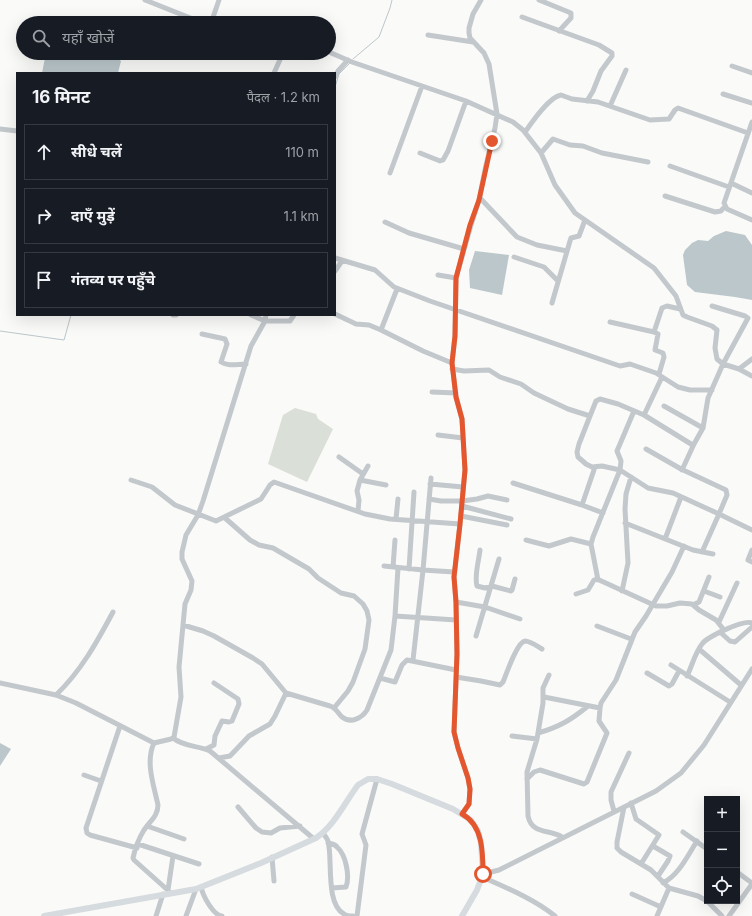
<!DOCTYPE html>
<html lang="hi">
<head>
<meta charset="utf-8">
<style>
  :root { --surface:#171b24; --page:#242831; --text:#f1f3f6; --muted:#9ea1a6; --line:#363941 }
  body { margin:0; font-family:Inter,"Noto Sans Devanagari",sans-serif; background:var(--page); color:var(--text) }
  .controls { position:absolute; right:12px; bottom:12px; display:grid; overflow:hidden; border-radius:0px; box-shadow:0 4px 16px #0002 }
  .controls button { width:36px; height:36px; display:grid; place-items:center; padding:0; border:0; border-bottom:1px solid var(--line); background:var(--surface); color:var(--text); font:20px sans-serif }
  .stop { position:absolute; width:12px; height:12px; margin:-9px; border:3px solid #e4572e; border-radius:50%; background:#fff }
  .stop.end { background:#e4572e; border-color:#fff; box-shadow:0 1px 4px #0008 }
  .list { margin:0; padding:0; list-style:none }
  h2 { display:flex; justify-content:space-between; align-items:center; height:52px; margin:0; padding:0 16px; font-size:17px }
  h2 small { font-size:13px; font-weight:400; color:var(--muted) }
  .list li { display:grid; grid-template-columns:26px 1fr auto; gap:12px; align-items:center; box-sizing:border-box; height:56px; margin:0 8px 8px; padding:0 8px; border:1px solid var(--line); border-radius:0px }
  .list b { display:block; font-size:15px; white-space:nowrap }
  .list em { font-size:13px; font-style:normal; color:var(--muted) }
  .icon { flex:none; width:22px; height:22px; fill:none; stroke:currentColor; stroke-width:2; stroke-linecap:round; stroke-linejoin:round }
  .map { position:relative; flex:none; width:752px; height:916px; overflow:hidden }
  .search { position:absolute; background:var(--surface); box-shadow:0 4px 16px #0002; left:16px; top:16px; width:320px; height:44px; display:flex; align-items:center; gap:10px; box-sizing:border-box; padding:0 14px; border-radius:22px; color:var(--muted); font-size:15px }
  .panel { position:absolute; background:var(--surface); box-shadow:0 4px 16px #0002; left:16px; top:72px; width:320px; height:244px; border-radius:0px }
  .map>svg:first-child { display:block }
  .green { fill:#dadfd7 }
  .water { fill:#bbc7cb }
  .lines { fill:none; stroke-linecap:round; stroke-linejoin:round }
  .stream { stroke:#bbc7cb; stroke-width:1 }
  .minor { stroke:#c3c8cc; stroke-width:5 }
  .major { stroke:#d6dbdf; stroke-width:6 }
  .route { stroke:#e4572e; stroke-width:5 }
</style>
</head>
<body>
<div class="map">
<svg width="752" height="916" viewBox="0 0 752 916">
  <rect width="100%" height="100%" fill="#fafaf8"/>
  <!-- green -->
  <path class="green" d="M295,408l21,6 2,5 15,10 -26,53 -39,-18 15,-49z"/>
  <!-- water -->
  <path class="water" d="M46,53h65l10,8 -3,12h-76z
    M726,231l19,4 7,10v55l-17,-3 -40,-5 -8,-7 -4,-30 2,-5 7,-7 6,-3 10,1 6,-5z
    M475,251l34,4 -7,40 -32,-7 -1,-18z
    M0,743l11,6 -11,17z"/>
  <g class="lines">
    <!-- stream -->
    <path class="stream" d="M353,59l26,-22 11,-29 2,-8
      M335,87l4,-13 11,-11
      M0,331l64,9 7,-25"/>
    <!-- minor -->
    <path class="minor" d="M145,0l58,23
      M539,0l32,13v5l-12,13
      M522,17l77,28 13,8v3l-11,15 -8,20 -6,10
      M211,23l8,-23
      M428,35l45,7
      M329,52l23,10 114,39 47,21 10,8 18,23 14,32 20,28 79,55 22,28 7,19 4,2 25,9 5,4 -2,18 2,11 6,5 16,5 13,7
      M732,66l20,7
      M274,73l9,-20
      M335,77l3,-6 10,-11
      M723,94l29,9
      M610,106l16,-36
      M752,122l-28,81 3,6 25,11
      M0,129l17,2
      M525,132c7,-10 24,-35 36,-37l11,4 26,3 52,18 19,-1 6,-9 3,-2 70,25
      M420,153l20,8 3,-1 5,-9 18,-50
      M541,153l12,-14 17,6 13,1 19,7 46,9
      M670,166l59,21
      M390,173l32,-87
      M731,183l21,10
      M665,196l50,16 6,-1 4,-5
      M480,198l37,39 20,8 30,6
      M385,222l24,11 55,16
      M514,257l30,10 14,14
      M335,258l40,12 19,17 36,14 190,65 10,-2 26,9 22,14 12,3h22
      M335,271l7,-10
      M438,275l18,3
      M552,303l18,-62 1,-3 8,-2 6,-16
      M335,314l21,10 13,1 12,5 42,21 29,12
      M173,315h3
      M251,315l14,6h25l4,-6
      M610,322l44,10 8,-24 5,-2 13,3
      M381,330l16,-41
      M654,332l4,2 -3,16 8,3 1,4 -5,17
      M202,334l23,5 2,5 -6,18c8,5 16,2 25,2
      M452,369l12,2 25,-1 11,7 21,7 13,9 34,16 22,7 6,-15 4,-2 18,5 26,11 47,29h3l9,-16 5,-30 15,-34 25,-46 -3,-2 -33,-10
      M739,369l13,-10
      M432,392l24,1
      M664,406l39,22
      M644,415l18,-38
      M590,416l-11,28 -2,8 1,5 8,7 6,3 10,-1 18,4 1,-9 -4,-10 17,-40
      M438,435l25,3
      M646,449l35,20 45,21 1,5 -8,19 33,16
      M339,457l24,17
      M595,467l-13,38 21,8
      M682,470l12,-26
      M131,480l21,7 23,18 41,16 45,-22 9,-14 4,-3 91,32 25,5 70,5
      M360,480l26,5
      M513,483l69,22
      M430,484l33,3
      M429,499l12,2h21l15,-2 11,-3 19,4
      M462,506l49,13
      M358,511l1,-11 -2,-9 3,-11 8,-14
      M461,516l46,9
      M225,518l25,22 9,5 14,3 36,21 9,9 23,15 13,3 9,8 4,7 2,9 -4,29 -12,33 -5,9 -14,17
      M396,519l2,-20
      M625,523l68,27 20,4
      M665,539l16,-42
      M526,540l23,6 22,-7 20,5 2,-7 27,-67 28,18 25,5 46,21 -17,38
      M591,544l7,36
      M480,550c-1,10 -6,26 -3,36l8,2 7,-2 19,5 1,-1 3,-11
      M752,550l-4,10 4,2
      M384,566l39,4 8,-92
      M393,567l2,-27
      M398,568l-3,48 61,4
      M409,569l5,-77
      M622,591l6,-28 -3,-54 1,-15 5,-17
      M704,591l16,6
      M576,594l12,-4 6,-10 3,-1 59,27h11l13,-3 12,1 7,6 17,10 8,10
      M456,602l29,5 35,12
      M693,605l6,-3 10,-25
      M719,622l18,-39
      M183,625l20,6 11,5 39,22 9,6 24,29 44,13c6,2 8,7 12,11 9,7 20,1 25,-7l24,-60 4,-34
      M597,626l34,13
      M720,632l10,9 5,1 17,-15
      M476,636l23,-77
      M699,649l42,36
      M413,660l10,-90 31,2
      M671,665l59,37
      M647,673l22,13 3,-2 7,-13
      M549,675l-6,13v15l-6,36 -10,33 1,44c4,19 22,13 34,21
      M687,676c5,-10 8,-23 15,-32 5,-7 42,-25 50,-21
      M456,677l25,4 19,4 3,-3c3,-7 14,-40 22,-41 5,0 12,5 17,8
      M380,678l15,4 7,-17 5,-5 49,10
      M0,683l56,12 20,8 78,40
      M56,695c25,-24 41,-53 57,-83
      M544,697l56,11
      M120,726l-34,102 1,5 3,2 47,13
      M538,733c21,-6 33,-13 50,-27
      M512,736l25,3
      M173,738c11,9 24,7 37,13l104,88
      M206,749l8,-4 1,-9 7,-15 7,1 3,-1 7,-17 -1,-5 -24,-16
      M219,758l11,-2 19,-20 21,-12 5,-8 11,-23
      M84,775l17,6
      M527,779l7,-7 6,-2 44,14 3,-2 20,-49 -8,-12 1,-13 1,-5 15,-23 19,-48 11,-16 26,-44 12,-26
      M631,803l5,16 23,16 -18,29
      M238,807l18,21 6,4 9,1 9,-5 20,-2
      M624,807l-7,35v6l4,4 30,18 18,18 29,8 9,5
      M614,811l-3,-11v-8l18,-39
      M462,814l7,-10 1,-15 -2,-11 -10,-30 -4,-16 3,-78 -1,-52 -2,-25 6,-53 5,-54 -3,-51 -6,-22 -4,-34 3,-27 1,-58 15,-53 8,-25 7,-35 9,-37 2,-14 -8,-50 -5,-11 -14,-15 -1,-5v-5l4,-14 8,-14
      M147,826l37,13
      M683,832l24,17
      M323,833c2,3 4,5 5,8 5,18 -3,63 16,73 2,2 6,2 9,2
      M328,843c4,1 7,1 9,4 9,8 13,29 9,40l-14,1
      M138,844l61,20
      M653,846l17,10 -2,5 -10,15
      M272,857l2,24
      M737,872l15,11
      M483,874l16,-4 157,-79 25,-18 23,-28 48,-76
      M482,877c25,11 52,22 73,39
      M663,883c16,-8 25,-28 34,-42
      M201,887c2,9 12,28 21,29
      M168,890l5,-34
      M171,893l-37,-33 -1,-2c2,-9 6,-20 11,-28 6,-9 14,-14 14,-25 -4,-19 -13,-43 -4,-62l17,-4 3,-2 7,-40 -2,-30 6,-63 6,-14 1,-9 -10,-22v-7l4,-17 12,-20 5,-14 48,-155 14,-25 1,-6
      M632,894l29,13
      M707,901l15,15
      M156,916l7,-22
      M186,916l10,-27
      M357,916l9,-71 -4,-11 15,-55
      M657,916l12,-28
      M729,916l23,-32"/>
    <!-- major -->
    <path class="major" d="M44,916l152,-27 65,-26 55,-25c19,-13 29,-36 42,-53l10,-6h9l15,5 61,25 18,11 7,11 3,12 2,31 -6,16 -15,26"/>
  </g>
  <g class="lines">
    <!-- route -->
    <path class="route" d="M483,874c0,-21 0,-49 -21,-60l7,-10 1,-15 -2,-11 -10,-30 -4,-16 3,-78 -1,-52 -2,-25 6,-53 5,-54 -3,-51 -6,-22 -4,-34 3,-27 1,-58 14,-53 9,-25 13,-59"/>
  </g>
</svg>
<div class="controls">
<button>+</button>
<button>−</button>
<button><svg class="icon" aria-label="locate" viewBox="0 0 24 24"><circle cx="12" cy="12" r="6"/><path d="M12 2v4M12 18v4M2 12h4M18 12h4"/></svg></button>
</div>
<div class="stop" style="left:483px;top:874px"></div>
<div class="stop end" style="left:492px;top:141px"></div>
<div class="search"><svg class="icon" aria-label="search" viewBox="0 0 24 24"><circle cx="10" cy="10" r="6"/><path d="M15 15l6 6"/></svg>यहाँ खोजें</div>
<section class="panel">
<h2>16 मिनट<small>पैदल · 1.2 km</small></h2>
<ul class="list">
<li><svg class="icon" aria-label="ahead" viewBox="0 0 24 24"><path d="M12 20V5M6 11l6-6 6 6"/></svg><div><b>सीधे चलें</b></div><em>110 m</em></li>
<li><svg class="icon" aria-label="right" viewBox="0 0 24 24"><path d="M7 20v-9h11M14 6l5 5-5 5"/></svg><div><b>दाएँ मुड़ें</b></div><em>1.1 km</em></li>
<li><svg class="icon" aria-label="arrive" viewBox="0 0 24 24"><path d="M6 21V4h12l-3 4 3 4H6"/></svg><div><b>गंतव्य पर पहुँचे</b></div></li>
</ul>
</section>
</div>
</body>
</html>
